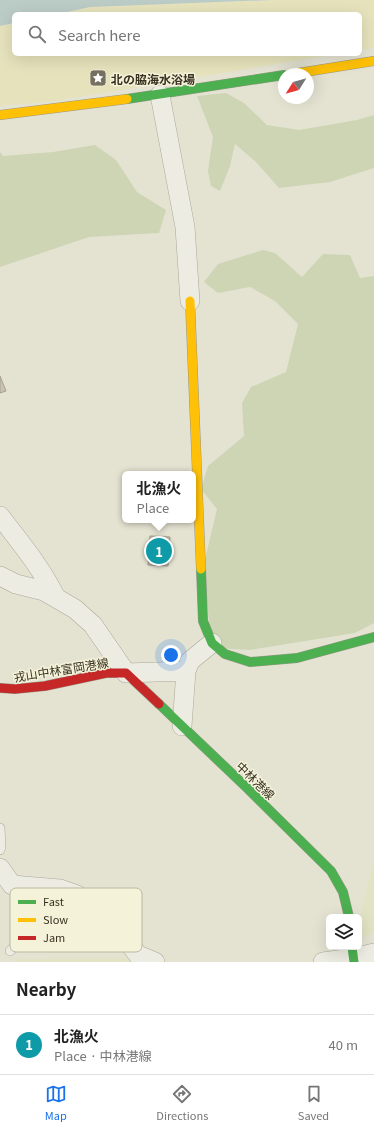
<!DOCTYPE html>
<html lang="en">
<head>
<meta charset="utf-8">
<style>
  :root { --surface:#fff; --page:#f2f2f2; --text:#222; --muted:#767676; --line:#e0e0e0; --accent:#1a73e8 }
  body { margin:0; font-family:Georgia,"Noto Sans JP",serif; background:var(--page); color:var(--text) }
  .controls { position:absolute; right:12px; bottom:12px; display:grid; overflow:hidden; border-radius:6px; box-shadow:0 4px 16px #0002 }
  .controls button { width:36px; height:36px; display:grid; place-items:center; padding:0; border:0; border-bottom:1px solid var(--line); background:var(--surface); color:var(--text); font:20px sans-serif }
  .compass { position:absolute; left:278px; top:68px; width:36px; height:36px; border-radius:50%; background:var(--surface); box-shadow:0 4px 16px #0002; rotate:233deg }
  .you { position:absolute; left:171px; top:655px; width:14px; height:14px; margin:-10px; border:3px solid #fff; border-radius:50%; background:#1a73e8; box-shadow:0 0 0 6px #1a73e833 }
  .badge { display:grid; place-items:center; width:26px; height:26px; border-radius:50%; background:var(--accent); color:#fff; font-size:13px; font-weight:700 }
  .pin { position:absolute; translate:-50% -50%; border:2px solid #fff; box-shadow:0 1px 4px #0006 }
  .popup { position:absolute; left:122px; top:471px; width:74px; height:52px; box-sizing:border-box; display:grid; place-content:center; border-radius:6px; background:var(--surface); filter:drop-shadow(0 1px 3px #0005); font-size:13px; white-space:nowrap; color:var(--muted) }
  .popup b { font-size:15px; color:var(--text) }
  .popup::after { content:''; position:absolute; left:50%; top:100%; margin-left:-8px; border:8px solid transparent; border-top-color:var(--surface) }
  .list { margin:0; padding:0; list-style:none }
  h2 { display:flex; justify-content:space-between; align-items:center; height:52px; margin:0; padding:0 16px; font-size:17px }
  h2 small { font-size:13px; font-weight:400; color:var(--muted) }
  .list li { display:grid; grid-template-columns:26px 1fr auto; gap:12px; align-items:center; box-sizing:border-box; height:60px; padding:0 16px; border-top:1px solid var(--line) }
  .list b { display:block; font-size:15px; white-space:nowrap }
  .list p { margin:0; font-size:13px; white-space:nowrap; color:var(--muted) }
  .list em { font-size:13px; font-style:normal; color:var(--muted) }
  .icon { flex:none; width:22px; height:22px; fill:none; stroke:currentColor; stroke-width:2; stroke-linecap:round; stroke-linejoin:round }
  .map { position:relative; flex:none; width:374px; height:962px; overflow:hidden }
  .search { position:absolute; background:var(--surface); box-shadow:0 4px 16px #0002; left:12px; right:12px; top:12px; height:44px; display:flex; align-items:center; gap:10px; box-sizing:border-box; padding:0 14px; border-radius:6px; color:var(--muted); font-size:15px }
  .sheet { height:112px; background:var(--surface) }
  nav { display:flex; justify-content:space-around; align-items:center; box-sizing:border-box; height:56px; border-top:1px solid var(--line); background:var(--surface); font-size:11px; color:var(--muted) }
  nav a { display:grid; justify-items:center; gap:2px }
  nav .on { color:var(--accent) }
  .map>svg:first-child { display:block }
  .farmland { fill:#e2e2c4 }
  .green { fill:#ced5b5 }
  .sand { fill:#e5e2bc }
  .water { fill:#bbcbc5 }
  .building { fill:#c8c3b3; stroke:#a59f91 }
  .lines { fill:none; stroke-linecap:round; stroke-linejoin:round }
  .lane-casing { stroke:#aaa89a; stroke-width:10 }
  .street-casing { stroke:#aaa89a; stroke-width:20 }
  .fast-casing { stroke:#9a978a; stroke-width:10 }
  .slow-casing { stroke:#9a978a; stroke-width:10 }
  .jam-casing { stroke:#9a978a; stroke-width:10 }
  .lane { stroke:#edece2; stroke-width:9 }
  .street { stroke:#edece2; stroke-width:19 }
  .fast { stroke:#4caf50; stroke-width:9 }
  .slow { stroke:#ffc107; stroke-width:9 }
  .jam { stroke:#c62828; stroke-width:9 }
  .labels { text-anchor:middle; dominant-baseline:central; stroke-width:3; stroke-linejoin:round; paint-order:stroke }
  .poi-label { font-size:12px; font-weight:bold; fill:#393222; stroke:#f4f2d9; text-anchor:start }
  .street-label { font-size:12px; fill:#393222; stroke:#f4f2d9 }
  .key { fill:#f4f2d9; stroke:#bcb8a2; stroke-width:1 }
  .key-label { font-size:11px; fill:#393222 }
</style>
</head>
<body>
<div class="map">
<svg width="374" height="962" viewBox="0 0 374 962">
  <rect width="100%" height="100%" fill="#e4e3d2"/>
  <!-- farmland -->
  <path class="farmland" d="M374,860v73l-12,5 -2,-17 4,-23z
    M132,958l3,4h-117v-3z"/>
  <!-- green -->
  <path class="green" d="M226,93l18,10 23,22 32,5 58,-10 17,-5v53l-44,14 -51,6 -23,-26 -21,-18 -5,22 -10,25 -9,-5 -3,-15 5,-34 -16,-41z
    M95,145l21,15 21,32 29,18 -7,23 -70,4 -89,30v-115l3,4 50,-4z
    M263,250l12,3 27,24 21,-23 27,1 10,23 14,-2v347l-19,10 -105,17 -38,-2 -9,-80 14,-59 -16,-20 7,-23 36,-30 -2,-33 9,-16 35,-15 12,-48 -23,-23 -25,-14 -32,6 -14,-11 14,-18z"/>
  <!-- sand -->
  <path class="sand" d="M272,0h102v48l-14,2v-36h-302l32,-7z
    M14,23v31h323l-283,47 -54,5v-80z"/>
  <!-- water -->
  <path class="water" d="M0,0h272l-182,7 -32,7h-44v9l-14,3z"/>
  <!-- building -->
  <path class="building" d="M0,376l6,15 -6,2z
    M150,536l20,1 -2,29 -20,-1z"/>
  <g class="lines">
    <!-- lane casing -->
    <g class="lane-casing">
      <path id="lane" d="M0,828l1,19 -1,3
        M10,951l8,-8 -2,-57"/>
    </g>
    <!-- street casing -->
    <g class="street-casing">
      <path id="street" d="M160,95l25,132 5,74
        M0,516c19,25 41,51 55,80
        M0,576l16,8 28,7 31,18 18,16 33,48 60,-2
        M182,726l4,-55 4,-10 22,-18
        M0,868l12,17 48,4 17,6 33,23 28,37 17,7
        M323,962l30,-4 21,-5"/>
    </g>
    <!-- fast casing -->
    <g class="fast-casing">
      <path id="fast" d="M127,99l157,-24
        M201,569l2,52 9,22 13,11 25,8 47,-4 77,-21
        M159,704l87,83 85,84 12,21 6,25
        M352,947l2,15"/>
    </g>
    <!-- slow casing -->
    <g class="slow-casing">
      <path id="slow" d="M292,74l82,-13
        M0,115l127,-16
        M190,301l11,268"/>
    </g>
    <!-- jam casing -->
    <g class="jam-casing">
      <path id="jam" d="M0,688l15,1 30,-3 61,-13h20l33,31"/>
    </g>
    <!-- lane -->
    <use href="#lane" class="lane"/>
    <!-- street -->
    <use href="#street" class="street"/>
    <!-- fast -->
    <use href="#fast" class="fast"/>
    <!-- slow -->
    <use href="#slow" class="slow"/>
    <!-- jam -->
    <use href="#jam" class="jam"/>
  </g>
  <!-- icons -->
  <defs>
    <g id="sight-square" transform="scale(0.9)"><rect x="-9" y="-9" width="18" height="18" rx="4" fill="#757060" stroke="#f4f2d9"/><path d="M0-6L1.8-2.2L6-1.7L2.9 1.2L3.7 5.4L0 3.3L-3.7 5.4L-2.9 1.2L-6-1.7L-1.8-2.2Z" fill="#fff"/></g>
  </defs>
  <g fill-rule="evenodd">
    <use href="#sight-square" x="98" y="78"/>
  </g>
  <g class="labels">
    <!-- poi labels -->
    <g class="poi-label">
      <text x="111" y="78">北の脇海水浴場</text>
    </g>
    <!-- street labels -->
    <g class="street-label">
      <text transform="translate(61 669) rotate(-9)">戎山中林富岡港線</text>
      <text transform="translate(256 780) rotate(44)">中林港線</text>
    </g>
  </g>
  <!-- legend -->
  <rect x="10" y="888" width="132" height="64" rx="6" class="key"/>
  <rect x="18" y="900" width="18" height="4" fill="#4caf50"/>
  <rect x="18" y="918" width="18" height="4" fill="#ffc107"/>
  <rect x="18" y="936" width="18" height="4" fill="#c62828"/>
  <g class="key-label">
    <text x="43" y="906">Fast</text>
    <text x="43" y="924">Slow</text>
    <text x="43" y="942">Jam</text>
  </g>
</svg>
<div class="controls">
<button><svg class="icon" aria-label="layers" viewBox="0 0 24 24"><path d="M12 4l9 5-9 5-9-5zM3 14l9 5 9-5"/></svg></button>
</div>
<svg class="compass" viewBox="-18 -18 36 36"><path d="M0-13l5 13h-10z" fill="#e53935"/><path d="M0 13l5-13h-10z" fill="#767676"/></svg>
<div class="you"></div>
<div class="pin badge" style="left:159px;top:551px;background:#0f9aa8">1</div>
<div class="popup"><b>北漁火</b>Place</div>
<div class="search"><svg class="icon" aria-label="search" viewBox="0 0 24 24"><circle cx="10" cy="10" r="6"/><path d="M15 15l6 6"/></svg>Search here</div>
</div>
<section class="sheet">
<h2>Nearby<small></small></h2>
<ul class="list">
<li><span class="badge" style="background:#0f9aa8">1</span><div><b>北漁火</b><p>Place · 中林港線</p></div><em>40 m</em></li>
</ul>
</section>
<nav>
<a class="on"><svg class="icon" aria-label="map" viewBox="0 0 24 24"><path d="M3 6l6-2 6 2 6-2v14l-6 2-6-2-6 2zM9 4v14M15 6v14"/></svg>Map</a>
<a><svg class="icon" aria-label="directions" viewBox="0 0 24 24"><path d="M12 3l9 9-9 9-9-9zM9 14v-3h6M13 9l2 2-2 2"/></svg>Directions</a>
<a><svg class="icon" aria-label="saved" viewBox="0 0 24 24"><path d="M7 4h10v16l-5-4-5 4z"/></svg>Saved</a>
</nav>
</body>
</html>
